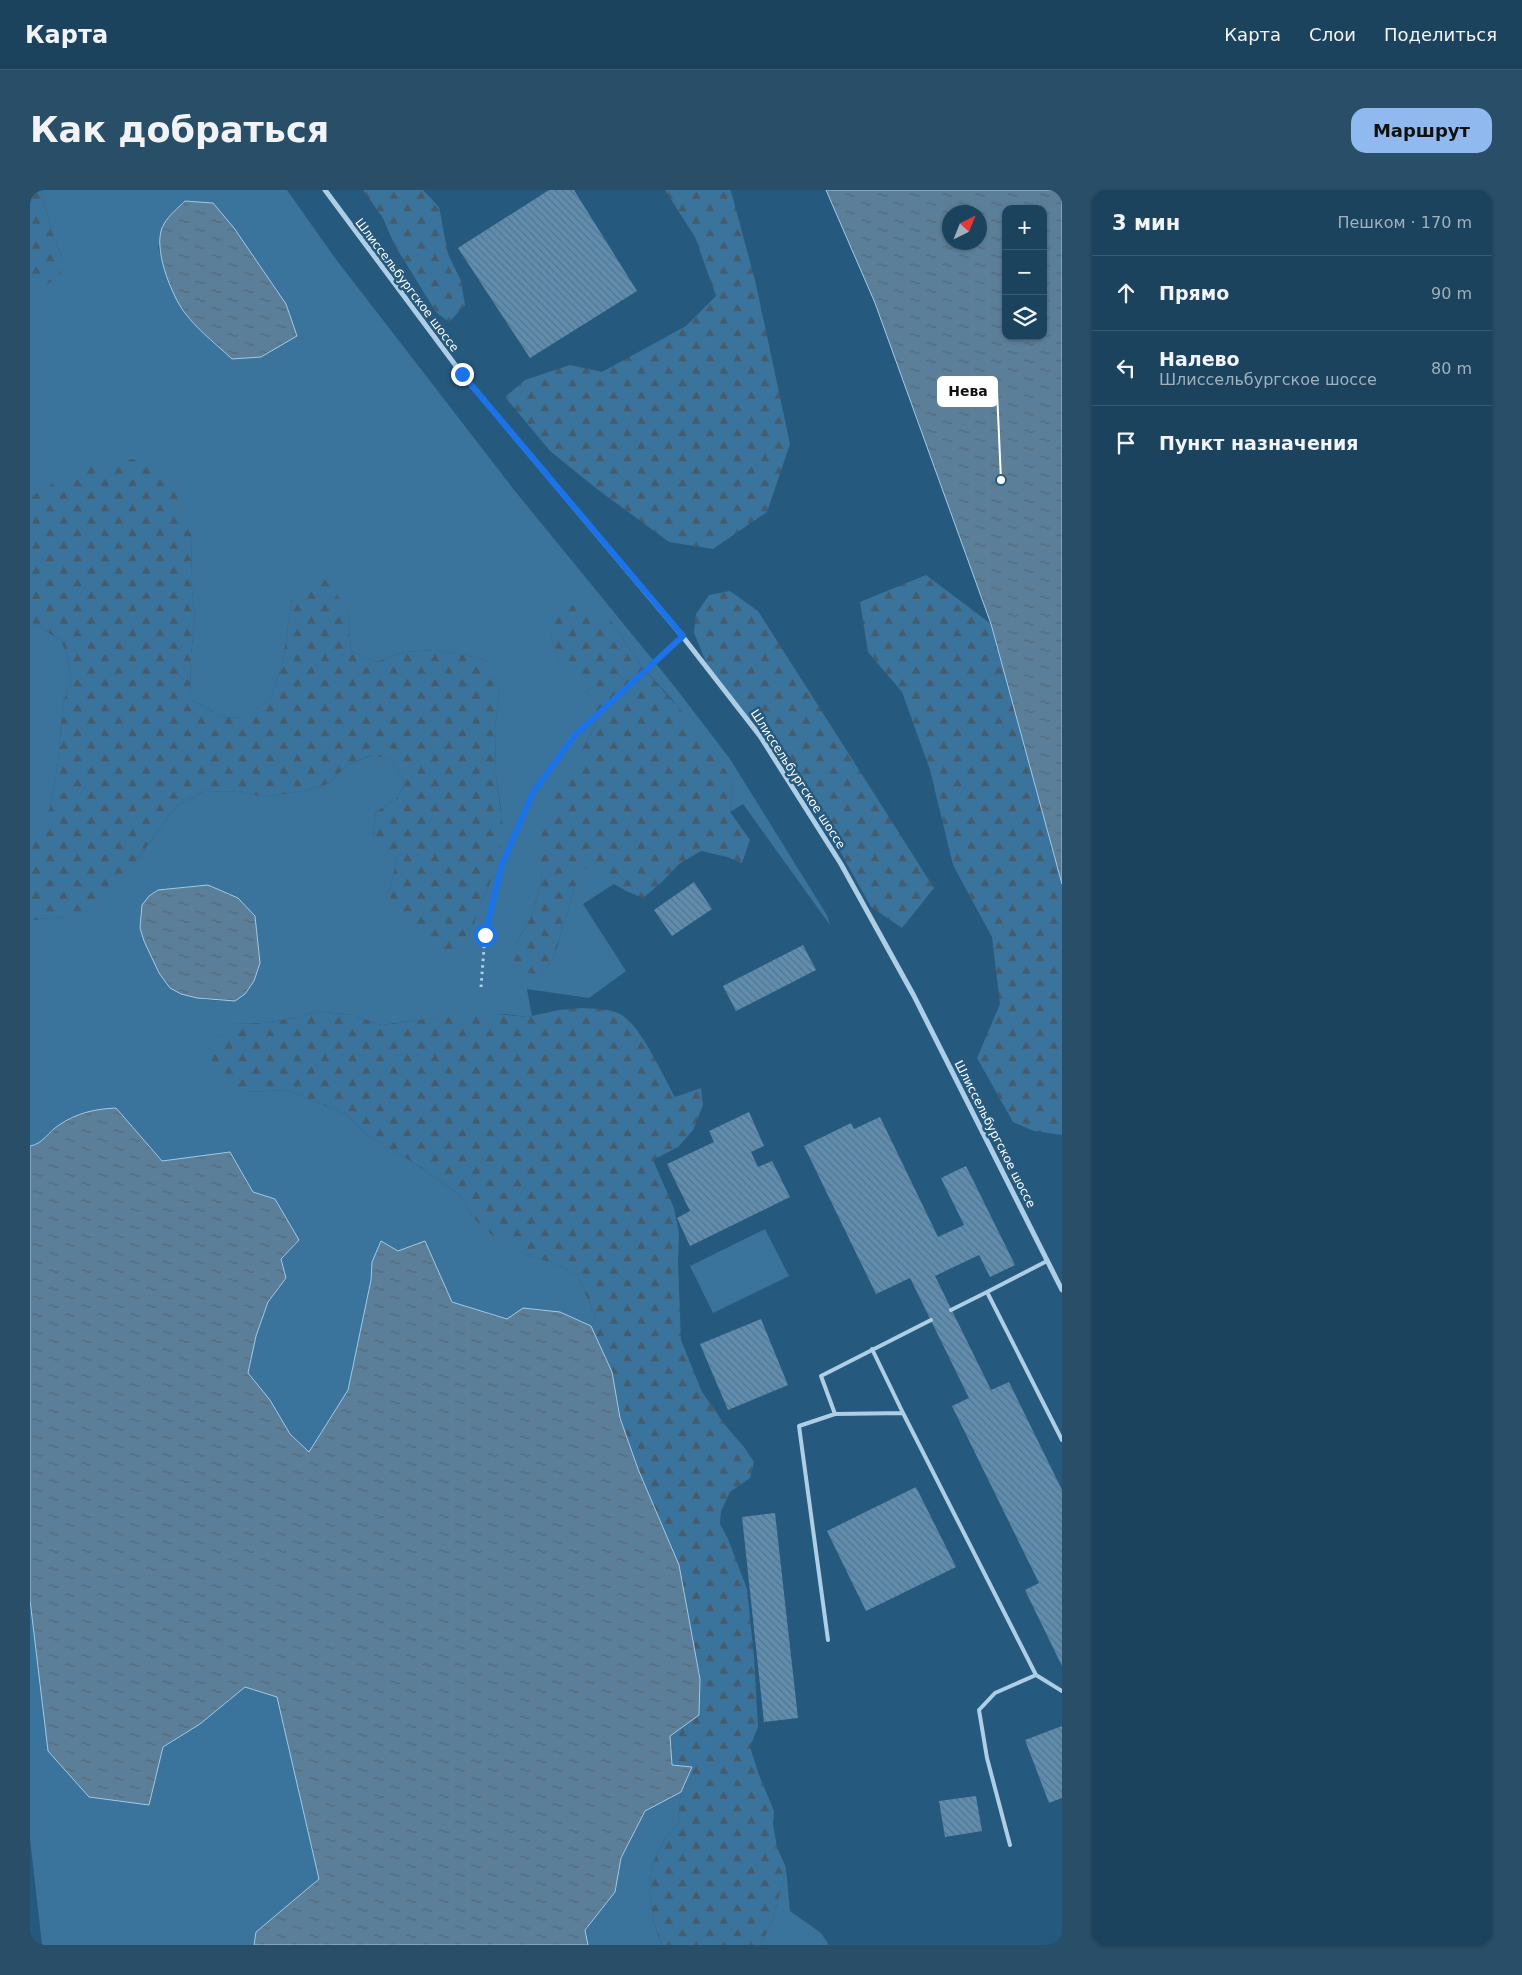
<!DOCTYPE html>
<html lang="ru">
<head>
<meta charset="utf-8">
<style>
  :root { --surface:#1c435e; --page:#294e67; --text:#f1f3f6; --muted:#a0b0bc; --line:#3a5c73; --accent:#90b9f0 }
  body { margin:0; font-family:"DejaVu Sans",sans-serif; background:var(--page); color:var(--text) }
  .controls { position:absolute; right:15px; top:15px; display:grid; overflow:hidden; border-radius:10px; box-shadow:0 1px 4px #0004 }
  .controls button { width:45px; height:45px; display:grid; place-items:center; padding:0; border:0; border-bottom:1px solid var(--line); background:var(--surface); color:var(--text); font:25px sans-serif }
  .compass { position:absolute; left:912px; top:15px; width:45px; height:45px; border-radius:50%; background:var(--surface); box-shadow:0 1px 4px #0004; rotate:43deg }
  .stop { position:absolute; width:15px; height:15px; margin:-11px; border:4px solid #1a73e8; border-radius:50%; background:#fff }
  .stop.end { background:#1a73e8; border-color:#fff; box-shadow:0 1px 5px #0008 }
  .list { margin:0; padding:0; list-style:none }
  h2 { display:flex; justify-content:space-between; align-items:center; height:65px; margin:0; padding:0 20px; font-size:21px }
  h2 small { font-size:16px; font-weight:400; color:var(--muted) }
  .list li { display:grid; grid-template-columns:32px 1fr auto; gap:15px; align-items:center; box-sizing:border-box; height:75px; padding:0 20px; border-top:1px solid var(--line) }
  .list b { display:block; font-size:19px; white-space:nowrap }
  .list p { margin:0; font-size:16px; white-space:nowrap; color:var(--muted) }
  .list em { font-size:16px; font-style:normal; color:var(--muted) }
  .icon { flex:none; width:28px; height:28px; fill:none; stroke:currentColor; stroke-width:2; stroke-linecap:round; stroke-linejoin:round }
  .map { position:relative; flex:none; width:1032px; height:1755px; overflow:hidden; border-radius:15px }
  header { display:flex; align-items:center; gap:30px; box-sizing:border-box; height:70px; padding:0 25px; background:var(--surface); border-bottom:1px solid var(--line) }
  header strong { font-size:24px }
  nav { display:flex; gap:28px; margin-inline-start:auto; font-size:18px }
  .intro { display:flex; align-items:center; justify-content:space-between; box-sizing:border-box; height:120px; padding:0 30px }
  h1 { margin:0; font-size:35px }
  .button { padding:12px 22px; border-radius:15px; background:var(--accent); color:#111; font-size:18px; font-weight:700 }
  main { display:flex; gap:30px; padding:0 30px }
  aside { flex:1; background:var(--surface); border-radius:15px; box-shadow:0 1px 4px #0004 }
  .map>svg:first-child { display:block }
  .green { fill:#3a739c; fill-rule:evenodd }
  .forest { fill:url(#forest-firs) }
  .water { fill:url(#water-ripples); stroke:#a1cae6; fill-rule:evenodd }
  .building { fill:url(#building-back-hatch) }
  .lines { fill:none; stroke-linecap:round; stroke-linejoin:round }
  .path { stroke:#adcee5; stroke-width:3; stroke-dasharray:2.5 4; stroke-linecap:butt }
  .service { stroke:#adcee5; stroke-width:4 }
  .minor { stroke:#adcee5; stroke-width:5 }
  .route { stroke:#1a73e8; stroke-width:6 }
  .labels { text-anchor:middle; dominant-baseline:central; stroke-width:5; stroke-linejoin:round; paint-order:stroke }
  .street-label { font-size:12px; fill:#fff; stroke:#26597e }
  .leader { fill:none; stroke:#fff; stroke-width:2 }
  .callout-dot { fill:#fff; stroke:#26597e; stroke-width:2 }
  .callout { fill:#fff; stroke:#fff; stroke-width:2 }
  .callout-label { font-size:14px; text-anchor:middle; font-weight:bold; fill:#111 }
</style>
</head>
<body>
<header>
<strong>Карта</strong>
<nav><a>Карта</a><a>Слои</a><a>Поделиться</a></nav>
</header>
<div class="intro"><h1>Как добраться</h1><a class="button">Маршрут</a></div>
<main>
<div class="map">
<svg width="1032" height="1755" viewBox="0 0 1032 1755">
  <defs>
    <pattern id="forest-firs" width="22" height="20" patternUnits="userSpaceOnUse" patternTransform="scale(1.25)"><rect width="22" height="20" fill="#3a739c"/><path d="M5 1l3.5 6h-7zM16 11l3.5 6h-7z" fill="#455c6c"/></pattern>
    <pattern id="water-ripples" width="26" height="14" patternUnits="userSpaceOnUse" patternTransform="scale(1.25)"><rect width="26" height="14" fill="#5c7f99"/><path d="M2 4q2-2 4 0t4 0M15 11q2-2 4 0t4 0" fill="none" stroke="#556876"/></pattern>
    <pattern id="building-back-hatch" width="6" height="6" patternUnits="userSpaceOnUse" patternTransform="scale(1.25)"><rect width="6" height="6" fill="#5f8daf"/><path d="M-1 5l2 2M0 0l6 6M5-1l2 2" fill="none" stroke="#577387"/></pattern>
  </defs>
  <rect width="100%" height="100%" fill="#26597e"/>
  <!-- green -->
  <path class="green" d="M8,0h249l48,68 180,233 160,196 55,72 98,158 2,8 -87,-121 -13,8 3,-31 -62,-83 -30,-32 -30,-45 -61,11 10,32 37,39 -1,21 -15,28 -41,101 2,27 -11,38 -15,25 24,33 14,-19 21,-71 10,-20 29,18 -31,20 43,67 -37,27 -62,-9 5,27 -5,1 -23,-3 -68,4 -55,7 -29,-10 -36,-4 -22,7 -30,5 -33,1 15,68 42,-2 59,25 22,21 39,23 51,35 14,24 50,36 28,8 26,13 19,42 -5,9 -31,-14 -53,7 -55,-17 -27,-61 -53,21 -1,18 -23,110 -39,62 -19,-18 -20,-34 -22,-26 8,-38 12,-34 18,-24 -5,-19 -6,-60 -22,-7 -23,-40 -68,9 -46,-53 -58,17 -20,20 -8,1v-226l33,-3 71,-54 43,-57 25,-14 37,-1 25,6 39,-6 24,-7 19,-18 26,-11 18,4 16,24 -11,17 -19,12 -3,25 24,23 -9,34 91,13 13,-29 9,-68 -5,-34 -1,-50 5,-37 -15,-30 -51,-9 -30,2 -27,10 -26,-11 -3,-40 -56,-13 -9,64 -13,38 -26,18 -22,-1 -32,-18 1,-44 4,-38 -4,-38 1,-45 -152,-42 -10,5v-227l4,7 30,-15 -11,-26 -12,-45zM155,11l28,2 21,25 52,76 -54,55c-16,-15 -44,-37 -54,-57 -9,-17 -14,-36 -20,-55zM178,695l30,13 17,18 5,47 -6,18 -9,12 -10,8 -27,-1 -27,-6 -41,-66 2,-8 16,-30z
    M0,431l31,19 7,17 3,24 -8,23 -5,58 -8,46 -5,16 -15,11z
    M735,1039l24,47 -76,37 -23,-47z
    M0,1410l18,151 101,54 14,-58 37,-23 45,-37 33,10 41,182 -63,53 -2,13h-212l-12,-106z
    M651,1602l-3,32 -13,14 -12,25 -4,24 5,37 8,21h-74l-3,-15 30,-38 6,-34 24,-48z
    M756,1678l4,43 31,22 8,12h-68l12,-26z"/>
  <!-- forest -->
  <path class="forest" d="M0,0l11,1 12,45 11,26 -4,14 -14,9 -12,-8 -4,-7z
    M333,0h60l16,17 9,47 13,27 4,24 -16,17 -13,-10 -42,-68 -11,-26z
    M635,0h65l2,5 23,85 35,164 -23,68 -54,37 -44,-7 -72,-53 -47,-38 -45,-54 20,-17 45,-15 32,7 84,-46 30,-30 -21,-59z
    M92,267l26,6 29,25 15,46 -1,45 4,38 -4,38 -1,44 32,18 21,1 27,-18 13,-38 9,-64 22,-23 14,6 20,30 3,40 26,11 27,-10 30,-2 52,9 14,30 -5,37 1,50 8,60 -12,42 -13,29 -10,35 -22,8 -30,-12 -19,-18 -10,-26 9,-34 -24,-22 3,-26 19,-12 11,-17 -16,-24 -19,-4 -25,11 -19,18 -24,7 -39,6 -25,-6 -37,1 -25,14 -59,78 -25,23 -30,10 -33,3v-85l14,-11 6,-16 8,-46 5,-58 8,-23 -3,-24 -7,-17 -31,-19v-124l40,-24z
    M896,385l65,49 71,260v251l-28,-4 -21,-9 -36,-64 23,-54 -8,-67 -39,-72 -23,-95 -28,-78 -34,-40 -8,-50z
    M700,401l28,20 176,277 -32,40 -31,-21 -56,-101 -106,-137 -15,-36 2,-19 13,-19z
    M550,411l31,20 30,45 55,61 37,54 -3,31 20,28 -8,23 -15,-6 -26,-6 -22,13 -17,18 -19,16 -17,-7 -41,-24 -10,19 -21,71 -14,19 -27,-8 3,-25 15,-25 11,-38 -3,-27 4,-30 18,-40 20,-31 15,-28 1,-21 -37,-38 -10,-33 9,-18z
    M552,818c12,1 26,0 38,6 20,10 43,62 55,83l26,-9 2,17 -10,25 -15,17 -25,13 21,48 5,25 -1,29 3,78 21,52 23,33 19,22 10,15 -4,16 -20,14 -9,19 -1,13 8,15 19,50 7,68 4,70 -8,20 9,28 15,36 -1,13 4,23 9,21 -13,51 -12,26h-99l-8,-21 -5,-37 4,-24 12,-25 13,-14 3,-32 11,-25 -20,-2 -2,-29 29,-21 1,-36 -11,-59 -69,-202 -8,-46 -21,-46 5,-9 -19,-42 -26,-13 -28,-8 -31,-19 -19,-17 -14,-24 -51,-35 -39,-23 -22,-21 -59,-25 -42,2 -21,-8 -13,-12 -1,-30 20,-18 33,-1 30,-5 22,-7 36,4 29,10 55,-7 33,-7 58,6 32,-7z"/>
  <!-- water -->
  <path class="water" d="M796,0h236v694l-71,-260 -116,-321zM976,19h37v127h-37zM949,22v30h-30v-30z
    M155,11l28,2 21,25 52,76 11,32 -36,21 -29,2c-17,-16 -42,-35 -53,-55 -11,-19 -27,-61 -15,-80 5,-9 14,-16 21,-23z
    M178,695l30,13 17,18 5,47 -6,18 -9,13 -10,7 -38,-3 -16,-4 -11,-6 -11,-15 -15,-32 -4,-13 2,-23 7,-9 9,-6z
    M86,918l46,53 68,-9 23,40 22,7 24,41 -18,19 5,19 -18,24 -12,34 -8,37 22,27 20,34 19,18 39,-62 23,-110 1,-18 9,-21 17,10 27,-10 27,61 55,17 16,-11 37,4 31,14 21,46 8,46 18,51 41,96 21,114 -1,36 -29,21 2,29 20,2 -11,25 -36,19 -24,47 -6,34 -30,38 3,15h-334l2,-13 63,-53 -42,-182 -32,-10 -45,37 -37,23 -14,58 -60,-8 -41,-46 -18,-151v-454c13,-2 18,-14 29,-21 18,-12 35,-16 57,-17z"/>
  <!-- building -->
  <path class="building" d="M519,0h25l63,101 -107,67 -72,-110z
    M664,692l18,27 -40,27 -18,-26z
    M773,755l13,25 -80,41 -13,-25z
    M719,922l15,34 -13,6 7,15 14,-6 18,36 -100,49 -13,-28 13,-7 -23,-47 47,-22 -5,-11z
    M850,927l58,120 26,-12 -23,-47 25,-12 49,99 -25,12 -11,-22 -44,21 56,114 18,-8 53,108v176l-37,-76 14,-7 -87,-177 17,-8 -59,-120 -34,16 -72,-148 47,-23 3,6z
    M731,1129l27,66 -60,25 -28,-66z
    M886,1297l40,80 -90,44 -39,-80z
    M745,1323l23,205 -34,4 -22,-205z
    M1032,1536v72l-13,5 -24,-63z
    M946,1606l6,35 -37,6 -6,-36z"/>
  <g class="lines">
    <!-- path -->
    <path class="path" d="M451,797l4,-52 16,-68 31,-74 41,-58 99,-88"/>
    <!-- service -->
    <path class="service" d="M1017,1071l-60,31 75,148
      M921,1120l36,-18
      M842,1159l31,64
      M805,1224l-14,-38 110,-56
      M798,1450l-29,-214 36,-12 68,-1 133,262
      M980,1655l-23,-87 -8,-48 16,-17 41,-18 26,16"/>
    <!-- minor -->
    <path class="minor" d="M295,0l137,184 221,263 77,99 81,128 73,132 148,294"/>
  </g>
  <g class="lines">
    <!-- route -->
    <path class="route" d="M432,184l221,262 -109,100 -42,58 -31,73 -16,68"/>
  </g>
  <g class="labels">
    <!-- street labels -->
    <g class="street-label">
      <text transform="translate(377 95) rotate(53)">Шлиссельбургское шоссе</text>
      <text transform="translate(768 589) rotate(57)">Шлиссельбургское шоссе</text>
      <text transform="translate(965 944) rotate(63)">Шлиссельбургское шоссе</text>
    </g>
  </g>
  <!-- callouts -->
  <path class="leader" d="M971 290L967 201"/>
  <circle class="callout-dot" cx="971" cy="290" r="5"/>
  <rect class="callout" x="908" y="187" width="59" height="29" rx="5"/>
  <g class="callout-label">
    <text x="938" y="206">Нева</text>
  </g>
</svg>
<div class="controls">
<button>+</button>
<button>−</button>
<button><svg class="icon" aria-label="layers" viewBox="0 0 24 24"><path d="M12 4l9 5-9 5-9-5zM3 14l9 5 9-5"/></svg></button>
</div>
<svg class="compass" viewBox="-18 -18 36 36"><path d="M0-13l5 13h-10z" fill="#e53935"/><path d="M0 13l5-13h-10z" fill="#a0b0bc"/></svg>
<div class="stop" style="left:455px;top:745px"></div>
<div class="stop end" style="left:432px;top:184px"></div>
</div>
<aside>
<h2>3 мин<small>Пешком · 170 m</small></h2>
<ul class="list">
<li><svg class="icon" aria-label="ahead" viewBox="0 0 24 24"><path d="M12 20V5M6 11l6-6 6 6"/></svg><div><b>Прямо</b></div><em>90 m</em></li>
<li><svg class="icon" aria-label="left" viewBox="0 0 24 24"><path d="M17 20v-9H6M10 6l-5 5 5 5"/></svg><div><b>Налево</b><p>Шлиссельбургское шоссе</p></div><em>80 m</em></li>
<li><svg class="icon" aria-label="arrive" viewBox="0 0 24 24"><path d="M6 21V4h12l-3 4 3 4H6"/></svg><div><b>Пункт назначения</b></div></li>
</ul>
</aside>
</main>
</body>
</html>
